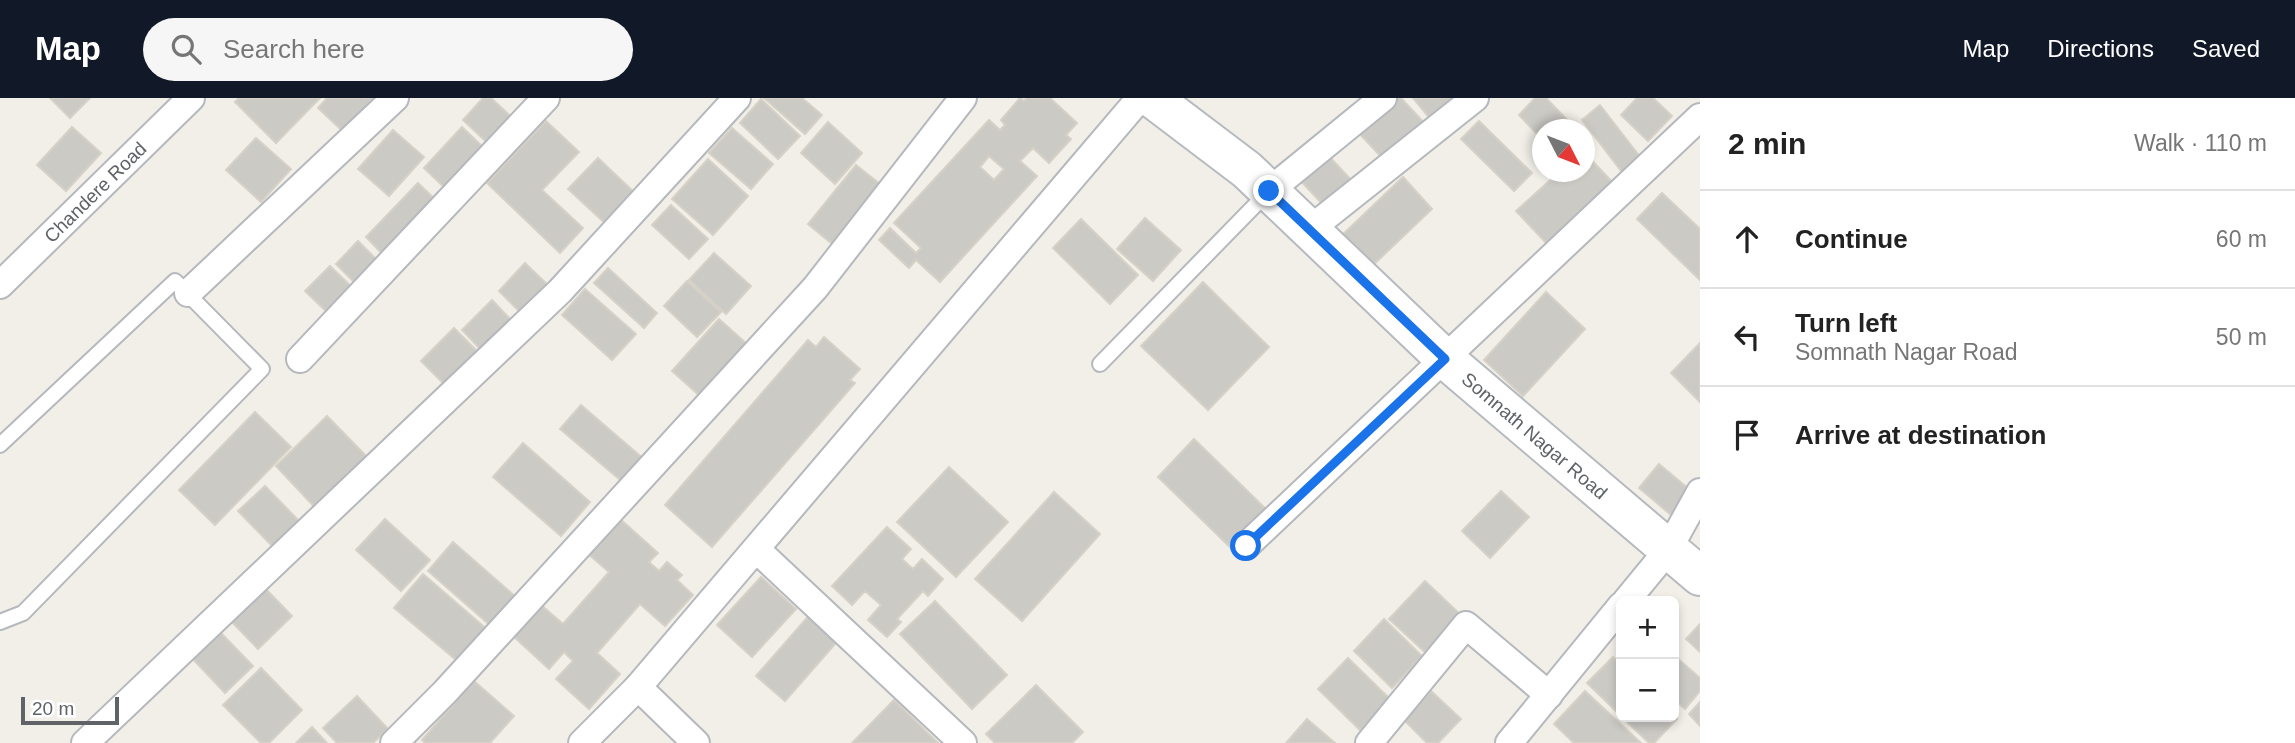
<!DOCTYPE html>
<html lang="en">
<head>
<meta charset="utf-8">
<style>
  :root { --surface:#fff; --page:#f6f6f6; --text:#222; --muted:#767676; --line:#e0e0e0; --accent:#111827 }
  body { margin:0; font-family:Helvetica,sans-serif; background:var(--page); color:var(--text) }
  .controls { position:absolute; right:21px; bottom:21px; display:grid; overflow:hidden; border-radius:10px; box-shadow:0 4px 10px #0003 }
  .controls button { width:63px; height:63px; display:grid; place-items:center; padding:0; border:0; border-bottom:2px solid var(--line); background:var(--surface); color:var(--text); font:35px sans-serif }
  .compass { position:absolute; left:1532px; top:21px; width:63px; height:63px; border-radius:50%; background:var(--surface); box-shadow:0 4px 10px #0003; rotate:132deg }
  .scale { position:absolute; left:21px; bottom:18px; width:98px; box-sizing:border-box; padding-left:7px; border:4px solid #5f6368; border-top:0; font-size:19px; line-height:24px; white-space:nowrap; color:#5f6368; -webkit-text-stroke:5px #fff; paint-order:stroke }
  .stop { position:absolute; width:21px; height:21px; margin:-16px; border:5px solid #1a73e8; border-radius:50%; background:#fff }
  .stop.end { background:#1a73e8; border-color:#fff; box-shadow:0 2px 7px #0008 }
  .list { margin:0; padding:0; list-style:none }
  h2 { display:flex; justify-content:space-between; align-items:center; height:91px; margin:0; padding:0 28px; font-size:30px }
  h2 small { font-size:23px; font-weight:400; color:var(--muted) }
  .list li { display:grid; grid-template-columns:46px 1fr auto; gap:21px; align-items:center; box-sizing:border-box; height:98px; padding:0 28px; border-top:2px solid var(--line) }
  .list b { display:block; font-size:26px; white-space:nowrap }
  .list p { margin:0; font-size:23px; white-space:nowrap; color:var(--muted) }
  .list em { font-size:23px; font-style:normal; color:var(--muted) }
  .icon { flex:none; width:38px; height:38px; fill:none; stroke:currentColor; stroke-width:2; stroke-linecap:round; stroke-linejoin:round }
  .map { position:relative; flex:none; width:1700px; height:645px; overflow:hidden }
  header { display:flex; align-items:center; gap:42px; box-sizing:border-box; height:98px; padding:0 35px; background:var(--accent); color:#fff }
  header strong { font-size:33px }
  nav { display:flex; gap:38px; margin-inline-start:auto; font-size:24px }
  .search { width:490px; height:63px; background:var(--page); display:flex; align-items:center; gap:18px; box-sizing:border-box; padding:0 24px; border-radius:38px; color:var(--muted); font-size:26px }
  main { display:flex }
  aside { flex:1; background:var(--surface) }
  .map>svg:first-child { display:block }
  .building { fill:#cccac5; stroke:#d6d1c6; stroke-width:2; fill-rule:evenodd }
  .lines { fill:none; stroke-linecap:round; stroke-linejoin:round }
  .lane-casing { stroke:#b5b8bc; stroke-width:18 }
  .street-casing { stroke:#b5b8bc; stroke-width:30 }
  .secondary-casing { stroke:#b6babf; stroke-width:42 }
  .lane { stroke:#fff; stroke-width:14 }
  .street { stroke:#fff; stroke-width:26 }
  .secondary { stroke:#fff; stroke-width:38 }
  .route { stroke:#1a73e8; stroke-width:9 }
  .labels { text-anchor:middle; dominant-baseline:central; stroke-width:5; stroke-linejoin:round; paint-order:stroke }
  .street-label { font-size:19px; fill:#5f6368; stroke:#fff }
</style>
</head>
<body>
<header>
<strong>Map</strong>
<div class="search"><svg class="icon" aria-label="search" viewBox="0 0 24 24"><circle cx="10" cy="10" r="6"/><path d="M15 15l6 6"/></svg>Search here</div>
<nav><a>Map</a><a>Directions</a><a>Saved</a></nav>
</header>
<main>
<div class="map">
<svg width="1700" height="645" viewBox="0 0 1700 645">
  <rect width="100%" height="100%" fill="#f1efe8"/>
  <!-- building -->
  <path class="building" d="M50,0h40l-20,20z
    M239,0h81l-44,45 -41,-41z
    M327,0h46l-5,6 7,6 -25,28 -32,-30z
    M483,0h8l28,26 -24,26 -32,-30z
    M764,0h38l20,17 -17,19z
    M1020,0l4,3 3,-3h23l27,25 -11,12 5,4 -22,24 -16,-15 -13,13 17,15 -97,106 -24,-22 -7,8 -30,-28 11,-12 26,25 5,-5 -27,-25 95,-103 11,10 5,-5 -4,-5zM989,58l15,13 -10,11 -14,-13z
    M1389,0h12l27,29 -40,37 -32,-34z
    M1413,0h49l-26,28z
    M1535,0h11l31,32h-35v9l-23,-24z
    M1637,0h16l19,18 -24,25 -27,-26z
    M761,1l39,37 -22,23 -38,-36z
    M1600,7l41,53 -19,14 -40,-52z
    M546,23l33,31 -37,38 41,38 -23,25 -73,-70z
    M1479,23l53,52 -18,18 -53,-52z
    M828,24l34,31 -27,31 -34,-31z
    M72,29l29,26 -35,38 -29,-26z
    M462,29l23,22 -38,41 -23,-22z
    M732,30l41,36 -22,25 -42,-36z
    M393,32l31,27 -35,39 -31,-27z
    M256,40l35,31 -30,33 -35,-32z
    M1324,53l31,33 -27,26 -31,-33z
    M1584,54l32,34 -66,61 -34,-36 43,-39h25z
    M598,60l38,36 -29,31 -39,-36z
    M708,61l40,37 -35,39 -41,-36z
    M856,67l29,23 -49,59 -28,-23z
    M1403,79l29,32 -62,59 -30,-31z
    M418,85l24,23 -53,55 -23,-24z
    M1662,95l38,36v51l-63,-61z
    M671,107l37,34 -19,20 -37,-34z
    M1145,120l36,32 -28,31 -36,-32z
    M1081,121l57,56 -28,29 -57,-56z
    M358,143l28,28 -23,22 -27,-27z
    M714,155l37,33 -25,28 -37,-34z
    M525,165l28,27 -27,28 -27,-27z
    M330,168l27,26 -25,25 -27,-26z
    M608,170l49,45 -13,15 -50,-45z
    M687,183l34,31 -24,25 -33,-31z
    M1203,184l66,65 -61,63 -67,-64z
    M585,191l51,45 -24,26 -50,-45z
    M1546,194l39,37 -62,67 -39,-36z
    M492,202l21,22 -30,30 -21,-22z
    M719,221l28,25 -47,52 -28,-25z
    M454,230l28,28 -33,33 -28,-28z
    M824,239l36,32 -10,11 5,3 -143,164 -47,-42 143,-165 8,7z
    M1700,245v59l-29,-29z
    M581,307l64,55 -20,24 -65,-55z
    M255,314l36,35 -76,78 -36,-35z
    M327,318l48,49 -53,50 -46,-49z
    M1194,341l75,73 -37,37 -74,-72z
    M523,345l67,59 -29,34 -68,-59z
    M1659,366l37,31 -19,25 -38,-32z
    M949,369l59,55 -52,55 -59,-55z
    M265,388l36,37 -26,26 -37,-38z
    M1501,393l28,26 -39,41 -28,-27z
    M1054,394l46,42 -78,87 -47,-42z
    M619,420l39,35 -9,9 10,9 8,-9 15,13 -5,5 16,15 -28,31 -25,-22 -43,49 23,21 -31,35 -33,-30 17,-18 -9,-9 -15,17 -36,-33 28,-31 22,19 46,-52 -22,-19z
    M385,421l45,41 -29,31 -45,-41z
    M887,429l24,22 -9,10 11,10 9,-10 21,20 -15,17 -5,-5 -26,28 4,3 -14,15 -19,-17 13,-15 -16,-14 -13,14 -20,-19z
    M453,444l63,55 -25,29 -63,-55z
    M423,476l66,57 -28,33 -67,-56z
    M761,479l35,32 -44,48 -35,-32z
    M1425,483l38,36 -35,38 -39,-36z
    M260,485l32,33 -34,33 -32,-33z
    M935,503l72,74 -35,34 -72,-75z
    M813,513l29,25 -57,65 -29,-25z
    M1384,521l38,37 -30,32 -38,-37z
    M1700,526v28l-14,-13z
    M218,532l35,36 -28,27 -35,-37z
    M1613,559l8,8v51l-34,-33z
    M1676,559l24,21v13l-15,18 -11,-10z
    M1348,560l42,41 -30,31 -42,-41z
    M261,570l41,42 -33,33h-8l-38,-38z
    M474,583l40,35 -24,27h-65l-3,-3z
    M1036,587l47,47 -11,11h-77l-9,-9z
    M1431,593l30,28 -23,24h-11l-23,-23z
    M1585,593l56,52h-67l-20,-19z
    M357,598l31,33 -15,14h-36l-14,-15z
    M894,602l44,43h-86z
    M1700,604v24l-11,-12z
    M1622,619h52l3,2 -23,24h-5z
    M1307,621l28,24h-49z
    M312,629l15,16h-31z"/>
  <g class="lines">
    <!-- lane casing -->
    <g class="lane-casing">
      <path id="lane" d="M1100,266l168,-172
        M0,347l175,-164 87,88 -239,244 -23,9"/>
    </g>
    <!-- street casing -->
    <g class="street-casing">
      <g id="street">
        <path d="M1269,93l114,-93"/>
        <path d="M1309,132l166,-132"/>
        <path id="s1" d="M0,187l191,-187"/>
        <path d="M188,195l207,-195"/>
        <path d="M300,261l246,-261"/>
        <path d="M1246,448l454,-429"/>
        <path d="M756,451l207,194"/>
        <path d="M1626,503l42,-51 32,-58"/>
        <path d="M638,589l58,56"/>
        <path d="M85,645l475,-452 177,-193"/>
        <path d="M394,645l51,-51 370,-404 148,-190"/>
        <path d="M582,645l56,-56 502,-589"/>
        <path d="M1369,645l97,-118 83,70"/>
        <path d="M1509,645l112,-137"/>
      </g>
    </g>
    <!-- secondary casing -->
    <g class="secondary-casing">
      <g id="secondary">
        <path id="s2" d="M1152,0l95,72 198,189 255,217"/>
      </g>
    </g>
    <!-- lane -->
    <use href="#lane" class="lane"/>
    <!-- street -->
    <use href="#street" class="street"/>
    <!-- secondary -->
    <use href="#secondary" class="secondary"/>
  </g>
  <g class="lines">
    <!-- route -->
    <path class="route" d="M1246,448l199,-187 -176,-168"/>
  </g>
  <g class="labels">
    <!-- street labels -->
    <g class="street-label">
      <text stroke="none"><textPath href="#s1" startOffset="133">Chandere Road</textPath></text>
      <text stroke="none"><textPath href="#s2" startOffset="511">Somnath Nagar Road</textPath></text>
    </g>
  </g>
</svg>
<div class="controls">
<button>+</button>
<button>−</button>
</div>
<svg class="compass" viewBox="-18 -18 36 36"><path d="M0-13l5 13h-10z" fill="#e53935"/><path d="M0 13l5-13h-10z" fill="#767676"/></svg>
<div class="scale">20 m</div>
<div class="stop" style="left:1246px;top:448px"></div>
<div class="stop end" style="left:1269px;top:93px"></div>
</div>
<aside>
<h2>2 min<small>Walk · 110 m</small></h2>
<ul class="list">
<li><svg class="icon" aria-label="ahead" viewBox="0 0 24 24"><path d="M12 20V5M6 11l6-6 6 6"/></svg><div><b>Continue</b></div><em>60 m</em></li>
<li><svg class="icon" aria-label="left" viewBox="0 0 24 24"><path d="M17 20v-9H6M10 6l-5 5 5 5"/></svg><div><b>Turn left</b><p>Somnath Nagar Road</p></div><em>50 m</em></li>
<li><svg class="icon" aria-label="arrive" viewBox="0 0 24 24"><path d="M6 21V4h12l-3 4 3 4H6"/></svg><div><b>Arrive at destination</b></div></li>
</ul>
</aside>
</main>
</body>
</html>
